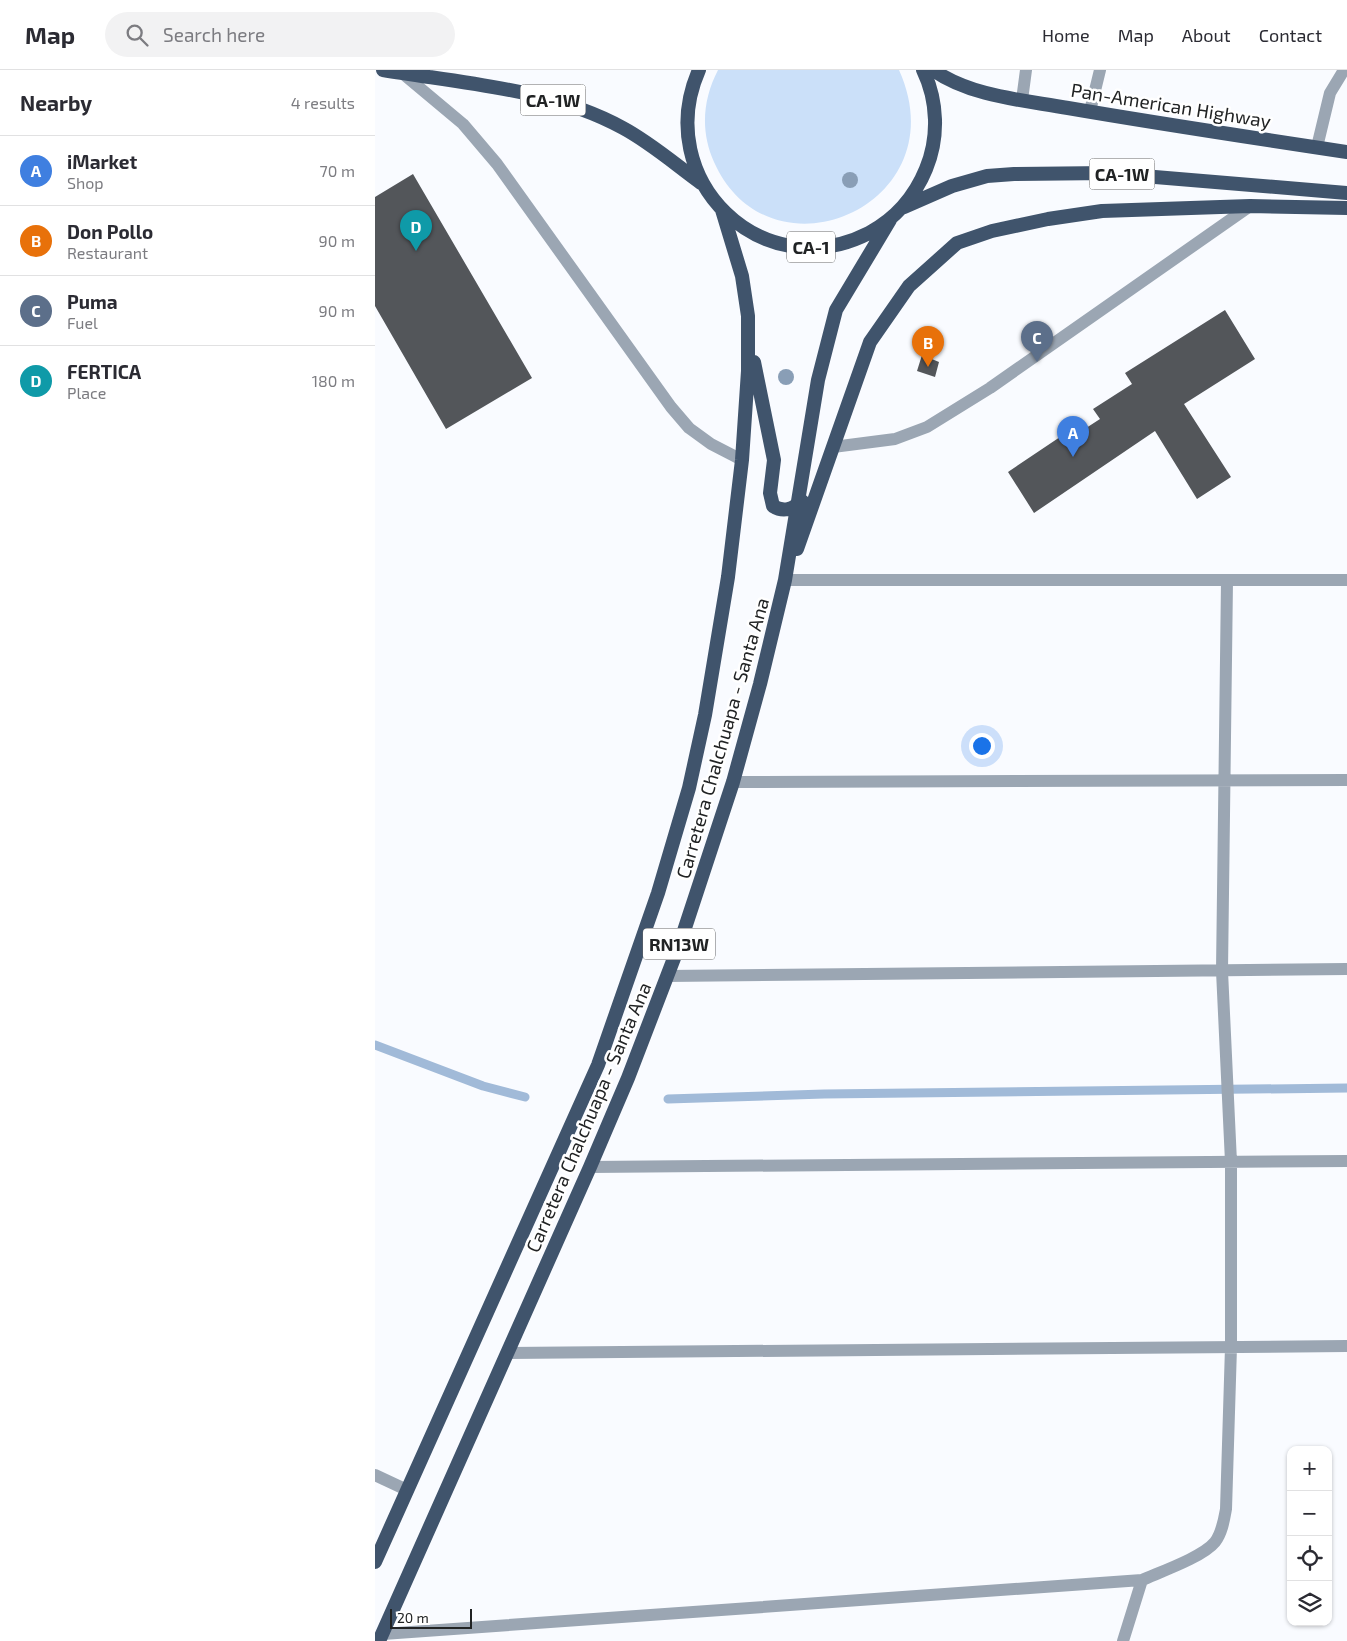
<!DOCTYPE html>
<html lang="en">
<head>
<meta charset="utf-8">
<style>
  :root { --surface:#fff; --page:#f2f2f3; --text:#2b2b33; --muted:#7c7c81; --line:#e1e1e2; --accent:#b45309 }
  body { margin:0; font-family:"Exo 2",sans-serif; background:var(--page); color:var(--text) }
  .controls { position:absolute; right:15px; bottom:15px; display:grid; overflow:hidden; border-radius:10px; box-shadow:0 1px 4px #0004 }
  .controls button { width:45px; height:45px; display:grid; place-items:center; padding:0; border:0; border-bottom:1px solid var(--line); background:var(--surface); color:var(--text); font:25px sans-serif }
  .scale { position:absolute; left:15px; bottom:12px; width:82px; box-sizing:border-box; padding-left:5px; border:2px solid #212324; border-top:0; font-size:14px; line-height:18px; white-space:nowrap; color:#212324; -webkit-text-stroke:4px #fff; paint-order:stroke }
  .you { position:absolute; left:606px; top:675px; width:18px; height:18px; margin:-12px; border:4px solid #fff; border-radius:50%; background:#1a73e8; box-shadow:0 0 0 8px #1a73e833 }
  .badge { display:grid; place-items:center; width:32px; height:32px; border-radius:50%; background:var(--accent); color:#fff; font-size:16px; font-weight:700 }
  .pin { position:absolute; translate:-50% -41px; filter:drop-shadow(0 1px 2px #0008) }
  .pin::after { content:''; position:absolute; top:26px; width:18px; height:15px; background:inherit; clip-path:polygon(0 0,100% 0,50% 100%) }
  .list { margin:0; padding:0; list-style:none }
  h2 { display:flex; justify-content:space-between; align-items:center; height:65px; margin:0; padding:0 20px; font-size:21px }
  h2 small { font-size:16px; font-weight:400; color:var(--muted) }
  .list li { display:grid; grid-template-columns:32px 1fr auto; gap:15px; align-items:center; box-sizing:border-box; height:70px; padding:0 20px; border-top:1px solid var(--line) }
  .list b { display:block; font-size:19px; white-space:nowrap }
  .list p { margin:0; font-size:16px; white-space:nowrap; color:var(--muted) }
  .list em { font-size:16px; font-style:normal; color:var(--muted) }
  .icon { flex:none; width:28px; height:28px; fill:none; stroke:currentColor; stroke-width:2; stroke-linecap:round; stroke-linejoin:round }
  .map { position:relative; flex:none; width:972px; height:1571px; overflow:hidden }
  header { display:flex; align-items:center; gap:30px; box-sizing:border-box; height:70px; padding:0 25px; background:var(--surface); border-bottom:1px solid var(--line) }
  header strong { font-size:24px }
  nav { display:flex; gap:28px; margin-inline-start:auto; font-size:18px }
  .search { width:350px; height:45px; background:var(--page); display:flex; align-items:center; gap:12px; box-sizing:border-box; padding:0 18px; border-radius:28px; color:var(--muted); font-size:19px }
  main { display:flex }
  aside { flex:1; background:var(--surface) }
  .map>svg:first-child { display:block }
  .green { fill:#cbe0f9 }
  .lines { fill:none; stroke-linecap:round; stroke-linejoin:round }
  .stream { stroke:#a1bad8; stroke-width:9 }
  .building { fill:#53565a }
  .service { stroke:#9ba6b3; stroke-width:12 }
  .minor { stroke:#9ba6b3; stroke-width:12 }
  .trunk { stroke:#40546c; stroke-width:14 }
  .tree { fill:#899eb6 }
  .labels { text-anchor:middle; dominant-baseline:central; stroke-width:5; stroke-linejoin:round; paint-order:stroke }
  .shield { fill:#fff; stroke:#646566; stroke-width:1 }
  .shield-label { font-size:18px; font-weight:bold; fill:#212324 }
  .street-label { font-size:19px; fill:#212324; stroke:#fff }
</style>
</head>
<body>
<header>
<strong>Map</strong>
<div class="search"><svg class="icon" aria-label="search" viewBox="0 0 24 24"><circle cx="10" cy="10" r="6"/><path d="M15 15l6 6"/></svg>Search here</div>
<nav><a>Home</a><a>Map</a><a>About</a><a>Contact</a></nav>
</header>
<main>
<aside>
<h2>Nearby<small>4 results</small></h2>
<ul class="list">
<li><span class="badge" style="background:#3f7fe0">A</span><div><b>iMarket</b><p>Shop</p></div><em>70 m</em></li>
<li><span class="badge" style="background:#e8710a">B</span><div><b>Don Pollo</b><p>Restaurant</p></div><em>90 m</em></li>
<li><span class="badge" style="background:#5c6f8a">C</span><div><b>Puma</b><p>Fuel</p></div><em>90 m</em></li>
<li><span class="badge" style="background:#0f9aa8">D</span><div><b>FERTICA</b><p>Place</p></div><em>180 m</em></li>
</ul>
</aside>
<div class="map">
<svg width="972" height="1571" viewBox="0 0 972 1571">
  <rect width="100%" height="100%" fill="#f9fbff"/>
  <!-- green -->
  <path class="green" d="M343,0h181c61,135 -129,217 -185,92 -14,-31 -11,-63 4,-92z"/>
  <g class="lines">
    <!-- stream -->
    <path class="stream" d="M0,975l108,41 42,11
      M293,1029l156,-5 523,-6"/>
  </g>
  <!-- building -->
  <path class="building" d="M38,104l119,204 -86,51 -71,-123v-109z
    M850,240l30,49 -71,45 47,73 -34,22 -42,-68 -121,82 -26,-41 52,-35 3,6 37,-24 -7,-10 39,-25 -7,-11z
    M547,285l17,7 -4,15 -18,-6z"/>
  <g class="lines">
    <!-- service -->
    <path class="service" d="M27,3l61,51 34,40 174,243 18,21 22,16 31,16
      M458,377l62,-8 32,-12 63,-39 260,-182"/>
    <!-- minor -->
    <path class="minor" d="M647,30l4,-30
      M715,41l10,-41
      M942,77l13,-54 14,-23
      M410,510h562
      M358,712l614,-2
      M292,906l680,-7
      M215,1097l757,-6
      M133,1283l839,-7
      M0,1405l32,15
      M8,1564l759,-54c18,-8 61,-23 73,-38 7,-9 9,-22 11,-33l5,-162v-185l-9,-191 5,-390
      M748,1571l19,-61"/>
    <!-- trunk -->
    <path class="trunk" d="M8,0c78,13 170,19 240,58 28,15 53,37 78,55
      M324,0c-48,109 63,218 170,163 26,-14 46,-37 57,-64 13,-31 12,-68 -3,-99
      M558,0c39,27 91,30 135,38 93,16 186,30 279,44
      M529,137l48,-21 35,-10 27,-2 93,-1 240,20
      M379,292l20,98 -4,33 3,13c11,7 20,3 29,-5
      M422,479l73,-207 39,-56 48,-43 35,-12 56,-12 54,-8 148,-5 97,2
      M0,1492l223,-497 60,-172 31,-105 16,-73 23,-138 14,-117 6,-89v-55l-6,-40 -20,-66
      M4,1571l211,-474 38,-89 53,-138 52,-158 27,-98 25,-104 33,-200 18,-70 54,-90"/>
  </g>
  <!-- trees -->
  <g class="tree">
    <circle cx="475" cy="110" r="8"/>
    <circle cx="411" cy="307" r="8"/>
  </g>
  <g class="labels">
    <!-- shield labels -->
    <g class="shield">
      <rect x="145.5" y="14.5" width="65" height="31" rx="4"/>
      <rect x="714.5" y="88.5" width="65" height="31" rx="4"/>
      <rect x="412" y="161.5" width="48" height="31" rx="4"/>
      <rect x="268" y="858.5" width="72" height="31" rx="4"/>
    </g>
    <g class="shield-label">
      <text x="178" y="30">CA-1W</text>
      <text x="747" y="104">CA-1W</text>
      <text x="436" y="177">CA-1</text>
      <text x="304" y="874">RN13W</text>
    </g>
    <!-- street labels -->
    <g class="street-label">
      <text transform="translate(796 35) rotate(9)">Pan-American Highway</text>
      <text transform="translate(347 668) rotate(-74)">Carretera Chalchuapa - Santa Ana</text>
      <text transform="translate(213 1047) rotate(-67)">Carretera Chalchuapa - Santa Ana</text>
    </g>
  </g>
</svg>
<div class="controls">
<button>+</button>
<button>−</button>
<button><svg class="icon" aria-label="locate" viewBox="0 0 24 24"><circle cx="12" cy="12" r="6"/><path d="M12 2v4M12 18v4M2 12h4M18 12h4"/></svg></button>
<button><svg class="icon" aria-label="layers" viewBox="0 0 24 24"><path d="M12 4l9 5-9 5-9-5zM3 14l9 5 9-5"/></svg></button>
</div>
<div class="scale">20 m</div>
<div class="you"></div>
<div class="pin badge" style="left:698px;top:387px;background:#3f7fe0">A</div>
<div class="pin badge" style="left:553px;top:297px;background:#e8710a">B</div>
<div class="pin badge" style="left:662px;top:292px;background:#5c6f8a">C</div>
<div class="pin badge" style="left:41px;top:181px;background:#0f9aa8">D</div>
</div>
</main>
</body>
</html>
